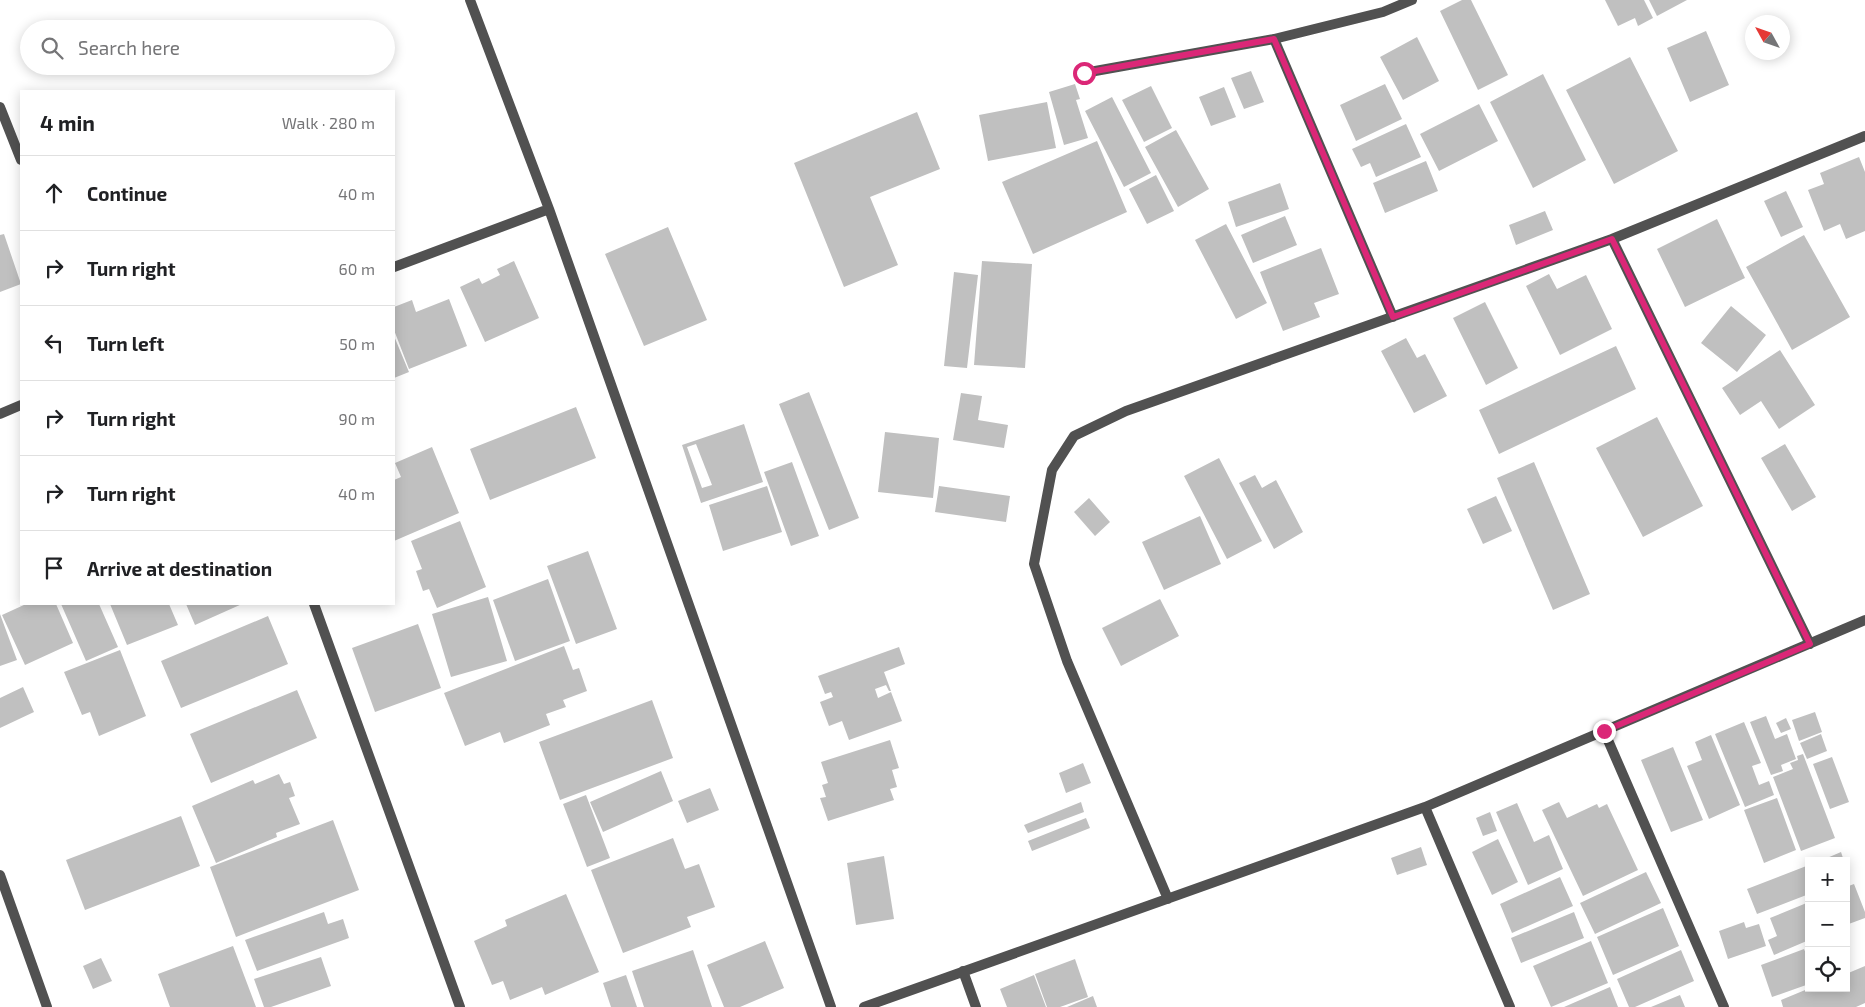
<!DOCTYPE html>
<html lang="en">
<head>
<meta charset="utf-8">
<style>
  :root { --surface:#fff; --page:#f2f2f2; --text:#202124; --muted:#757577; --line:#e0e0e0 }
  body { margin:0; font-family:"Exo 2",sans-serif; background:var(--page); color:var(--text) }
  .controls { position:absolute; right:15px; bottom:15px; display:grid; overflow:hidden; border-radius:0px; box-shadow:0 2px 12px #0003 }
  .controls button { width:45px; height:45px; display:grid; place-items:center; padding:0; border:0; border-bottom:1px solid var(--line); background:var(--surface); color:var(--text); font:25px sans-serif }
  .compass { position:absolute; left:1745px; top:15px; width:45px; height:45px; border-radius:50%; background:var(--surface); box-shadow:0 2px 12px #0003; rotate:310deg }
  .stop { position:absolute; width:15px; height:15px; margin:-11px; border:4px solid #db2777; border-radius:50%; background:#fff }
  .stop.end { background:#db2777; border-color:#fff; box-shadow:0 1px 5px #0008 }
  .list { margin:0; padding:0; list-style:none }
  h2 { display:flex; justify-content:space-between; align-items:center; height:65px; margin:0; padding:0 20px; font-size:21px }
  h2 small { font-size:16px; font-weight:400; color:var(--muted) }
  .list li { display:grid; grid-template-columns:32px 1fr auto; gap:15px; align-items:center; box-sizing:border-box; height:75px; padding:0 20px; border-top:1px solid var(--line) }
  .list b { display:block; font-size:19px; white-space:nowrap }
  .list em { font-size:16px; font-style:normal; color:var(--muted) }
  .icon { flex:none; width:28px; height:28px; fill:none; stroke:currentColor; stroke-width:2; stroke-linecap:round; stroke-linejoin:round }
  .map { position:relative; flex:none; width:1865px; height:1007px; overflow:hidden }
  .search { position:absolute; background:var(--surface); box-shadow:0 2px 12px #0003; left:20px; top:20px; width:375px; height:55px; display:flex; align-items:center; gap:12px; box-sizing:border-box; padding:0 18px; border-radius:28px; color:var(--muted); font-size:19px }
  .panel { position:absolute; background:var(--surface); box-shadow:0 2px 12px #0003; left:20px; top:90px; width:375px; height:515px; border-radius:0px }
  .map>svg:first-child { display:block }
  .building { fill:#c0c0c0; fill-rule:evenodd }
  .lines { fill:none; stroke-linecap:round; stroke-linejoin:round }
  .street { stroke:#515151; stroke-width:10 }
  .route { stroke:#db2777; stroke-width:6 }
</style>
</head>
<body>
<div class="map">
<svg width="1865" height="1007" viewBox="0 0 1865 1007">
  <rect width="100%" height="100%" fill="#fff"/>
  <!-- building -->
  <path class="building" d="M1462,0h9l37,75 -30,15 -38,-79z
    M1605,0h39l9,18 -15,8 -3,-8 -17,8z
    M1649,0h38l-30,16z
    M1706,31l23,54 -39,17 -23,-54z
    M1417,37l22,44 -36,19 -23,-43z
    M1630,57l48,94 -64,33 -48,-94z
    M1251,71l13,31 -20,7 -13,-31z
    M1543,74l43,86 -53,28 -43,-86z
    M1075,84l5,15 -4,1 12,38 -24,7 -15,-53z
    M1385,84l17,35 -46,22 -16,-36z
    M1151,86l21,42 -28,14 -22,-42z
    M1224,87l12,30 -25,9 -12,-29z
    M1112,97l39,76 -27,14 -39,-76z
    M1047,102l9,46 -68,13 -9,-46z
    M1479,104l19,37 -59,30 -19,-37z
    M917,112l23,57 -70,28 28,68 -54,22 -50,-124z
    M1406,124l15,33 -45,20 -6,-14 -9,4 -9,-18z
    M1176,130l33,59 -31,18 -33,-60z
    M1097,141l30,71 -94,42 -31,-72z
    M1859,157l6,15v59l-19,8 -6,-15 -16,7 -16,-41 16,-6 -4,-11z
    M1426,161l12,30 -53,22 -12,-30z
    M1156,175l18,36 -27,13 -18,-35z
    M1280,183l9,26 -53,18 -8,-25z
    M1786,191l17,36 -22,10 -17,-36z
    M1545,211l8,19 -37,15 -7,-20z
    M1285,216l12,29 -44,18 -12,-28z
    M1717,219l28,59 -60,29 -28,-58z
    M1226,224l41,79 -31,16 -41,-79z
    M668,227l39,93 -63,26 -39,-92z
    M4,234l17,50 -21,8v-57z
    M1804,235l46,82 -58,33 -46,-83z
    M1321,248l18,46 -25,9 6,14 -37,14 -23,-59z
    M514,261l25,57 -54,24 -25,-55 19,-9 3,6 18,-9 -3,-6z
    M982,261l50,3 -7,104 -51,-3z
    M954,272l24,3 -11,93 -23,-2z
    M1549,274l8,15 29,-14 26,54 -52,26 -34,-69z
    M449,299l18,47 -58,23 -15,-39v-23l18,-7 4,12z
    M1485,302l33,66 -32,17 -33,-67z
    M1731,306l35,29 -29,37 -36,-29z
    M394,336l15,36 -15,6z
    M1406,338l11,20 8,-4 22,42 -33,17 -33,-62z
    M1616,346l20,43 -137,65 -20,-44z
    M1780,350l35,55 -36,24 -18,-28 -21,14 -18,-27z
    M809,392l50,126 -30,12 -50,-126z
    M961,393l21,3 -4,24 30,5 -4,23 -51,-8z
    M576,407l20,51 -106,42 -20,-51z
    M1657,417l46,89 -60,31 -47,-89z
    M744,424l19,58 -62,21 -19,-58zM696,444l16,41 -10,3 -15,-41z
    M885,432l54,6 -6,60 -55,-6z
    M1785,444l31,53 -24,14 -31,-53z
    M432,447l27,66 -65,28v-61l7,-3 -6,-14z
    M1219,458l43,83 -35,18 -43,-83z
    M792,462l27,74 -28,10 -27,-74z
    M1534,462l56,132 -37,16 -56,-132z
    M1255,475l7,13 14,-8 27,52 -29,17 -35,-66z
    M767,486l15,46 -59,19 -14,-46z
    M939,486l71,10 -4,26 -71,-10z
    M1496,496l16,35 -29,13 -16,-35z
    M1089,498l21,24 -15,14 -21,-24z
    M1200,516l21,48 -57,26 -22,-48z
    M460,521l26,66 -49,21 -8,-19 -6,2 -7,-20 6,-2 -11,-28z
    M588,551l29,78 -41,15 -29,-78z
    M548,579l22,62 -55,20 -22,-61z
    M488,597l19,64 -56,16 -19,-63z
    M1160,599l19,37 -58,30 -19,-38z
    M26,604h30l17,39 -48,22 -23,-50z
    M61,604h38l19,43 -32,14z
    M110,604h59l9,21 -51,20z
    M186,604h56l-47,21z
    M0,614l17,46 -17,6z
    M268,616l20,48 -107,44 -20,-47z
    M418,624l23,64 -66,24 -23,-64z
    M564,646l9,24 6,-2 8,23 -24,9 3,7 -20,7 4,11 -46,18 -4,-11 -35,14 -21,-53z
    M899,647l6,17 -21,8 7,19h-2l-3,-6 -11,4 3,9 13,-6 11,29 -53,19 -7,-19 -13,5 -9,-24 13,-5 -2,-5 -6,2 -7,-18z
    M120,650l26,66 -47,20 -9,-24 -8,3 -18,-43z
    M23,687l11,25 -34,16v-30z
    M297,690l20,48 -106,45 -21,-49z
    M652,700l21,58 -113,42 -21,-58z
    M1815,712l7,20 -23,9 -7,-21z
    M1766,716l9,23 12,-5 9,25 -15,6 2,6 -12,4 -21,-53z
    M1786,718l5,11 -10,4 -5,-10z
    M1744,722l17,41 -9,3 7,19 10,-4 5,14 -29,12 -30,-73z
    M1821,734l6,17 -20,8 -7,-16z
    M1711,735l29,70 -31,14 -22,-53 15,-6 -7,-18z
    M890,740l9,28 -7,2 5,17 -7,2 4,11 -66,21 -8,-23 6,-1 -4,-12 6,-2 -7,-21z
    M1673,747l30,73 -32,12 -30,-72z
    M1803,754l32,84 -34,13 -28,-74 20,-8 -3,-6 8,-3 -1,-4z
    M1832,757l17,45 -19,7 -17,-45z
    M1083,763l8,20 -25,10 -7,-20z
    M661,771l12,30 -70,31 -13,-30z
    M279,774l5,10 6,-2 5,14 -6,2 11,26 -24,9 1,4 -61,26 -24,-57 61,-26 2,4z
    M710,788l9,22 -32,13 -9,-22z
    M586,795l24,63 -23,9 -24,-63z
    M1777,798l19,52 -32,13 -20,-53z
    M1081,802l3,10 -56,21 -4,-8z
    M1559,802l8,16 30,-14 2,4 8,-4 31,66 -55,26 -41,-86z
    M1517,803l17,39 15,-7 14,34 -35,16 -32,-73z
    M1490,812l7,19 -14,5 -7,-18z
    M181,816l19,50 -115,44 -19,-50z
    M1086,818l4,10 -58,23 -4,-10z
    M333,820l26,70 -123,47 -26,-70z
    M673,838l12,31 14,-5 16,43 -28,10 4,10 -68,26 -32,-83z
    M1498,839l20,43 -26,13 -20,-43z
    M1421,847l6,18 -30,10 -6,-17z
    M1841,852l3,9h-24z
    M884,856l10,63 -38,6 -9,-62z
    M1809,865v29l-52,20 -10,-25z
    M1646,872l15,31 -66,31 -15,-31z
    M1560,877l13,29 -61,27 -12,-29z
    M1854,884l11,28v6l-19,7v-38z
    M566,894l33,78 -54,23 -3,-8 -32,13 -7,-19 -11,4 -18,-44 33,-15 -2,-6z
    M1809,902v38l-35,15 -6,-15 9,-4 -7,-18z
    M1663,908l16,38 -66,29 -16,-38z
    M324,912l4,12 15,-5 6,19 -92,33 -12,-31z
    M1574,912l10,26 -63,25 -10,-25z
    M1744,922l2,6 13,-4 7,22 -38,13 -9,-28z
    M765,941l19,47 -44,19h-16l-17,-42z
    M1591,941l17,42 -57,24 -18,-41z
    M233,946l23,61h-86l-12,-33z
    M1804,949l5,12v23l-37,13 -11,-32z
    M693,950l19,57h-68l-12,-36z
    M1681,950l13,31 -59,26h-6l-12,-28z
    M321,957l10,29 -60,21h-7l-10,-28z
    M101,958l11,23 -19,8 -10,-23z
    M1075,959l13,38 -28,10h-13l-12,-33z
    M1865,966v37l-9,4h-73l-2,-7 29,-12h36v-14z
    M626,975l11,32h-26l-8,-24z
    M1034,975l12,32h-39l-7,-18z
    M1610,987l8,20h-54z
    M1680,995l5,12h-34z
    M1093,996l4,11h-30z"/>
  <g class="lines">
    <!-- street -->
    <path class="street" d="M1084,73l190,-34
      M0,107l21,53
      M549,209l282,798
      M1612,239l198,405
      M394,267l155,-58 -79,-209
      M1393,317l-119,-278 109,-27 29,-12
      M0,414l21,-9
      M314,604l146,403
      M1604,731l120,276
      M1425,807l85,200
      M0,875l47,132
      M1168,899l-101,-238 -33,-97 18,-94 22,-34 52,-25 486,-172 253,-103
      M963,971l13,36
      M864,1007l561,-200 440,-187"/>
  </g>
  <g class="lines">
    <!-- route -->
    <path class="route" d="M1084,73l190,-34 119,278 219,-78 198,405 -206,87"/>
  </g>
</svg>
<div class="controls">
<button>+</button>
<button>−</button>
<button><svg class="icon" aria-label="locate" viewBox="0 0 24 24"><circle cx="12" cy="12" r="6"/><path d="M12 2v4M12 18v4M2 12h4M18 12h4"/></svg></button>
</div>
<svg class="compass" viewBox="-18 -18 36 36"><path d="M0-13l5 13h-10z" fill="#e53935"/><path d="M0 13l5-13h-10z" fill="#757577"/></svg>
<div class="stop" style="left:1084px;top:73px"></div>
<div class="stop end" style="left:1604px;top:731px"></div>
<div class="search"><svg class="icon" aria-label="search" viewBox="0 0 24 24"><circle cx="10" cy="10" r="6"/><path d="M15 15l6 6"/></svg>Search here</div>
<section class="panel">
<h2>4 min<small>Walk · 280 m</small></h2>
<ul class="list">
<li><svg class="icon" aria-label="ahead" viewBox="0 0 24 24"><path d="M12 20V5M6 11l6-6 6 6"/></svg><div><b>Continue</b></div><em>40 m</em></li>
<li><svg class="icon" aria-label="right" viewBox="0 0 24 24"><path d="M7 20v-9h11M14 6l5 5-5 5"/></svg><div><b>Turn right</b></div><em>60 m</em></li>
<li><svg class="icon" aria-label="left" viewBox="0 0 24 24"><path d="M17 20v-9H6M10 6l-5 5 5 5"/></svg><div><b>Turn left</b></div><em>50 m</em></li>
<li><svg class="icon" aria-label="right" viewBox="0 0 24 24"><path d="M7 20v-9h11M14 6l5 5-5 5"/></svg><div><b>Turn right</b></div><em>90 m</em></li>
<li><svg class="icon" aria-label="right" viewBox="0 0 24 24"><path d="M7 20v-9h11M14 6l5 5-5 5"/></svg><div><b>Turn right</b></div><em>40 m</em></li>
<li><svg class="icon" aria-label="arrive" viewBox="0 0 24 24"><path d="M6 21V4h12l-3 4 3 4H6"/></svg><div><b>Arrive at destination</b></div></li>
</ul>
</section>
</div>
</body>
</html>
